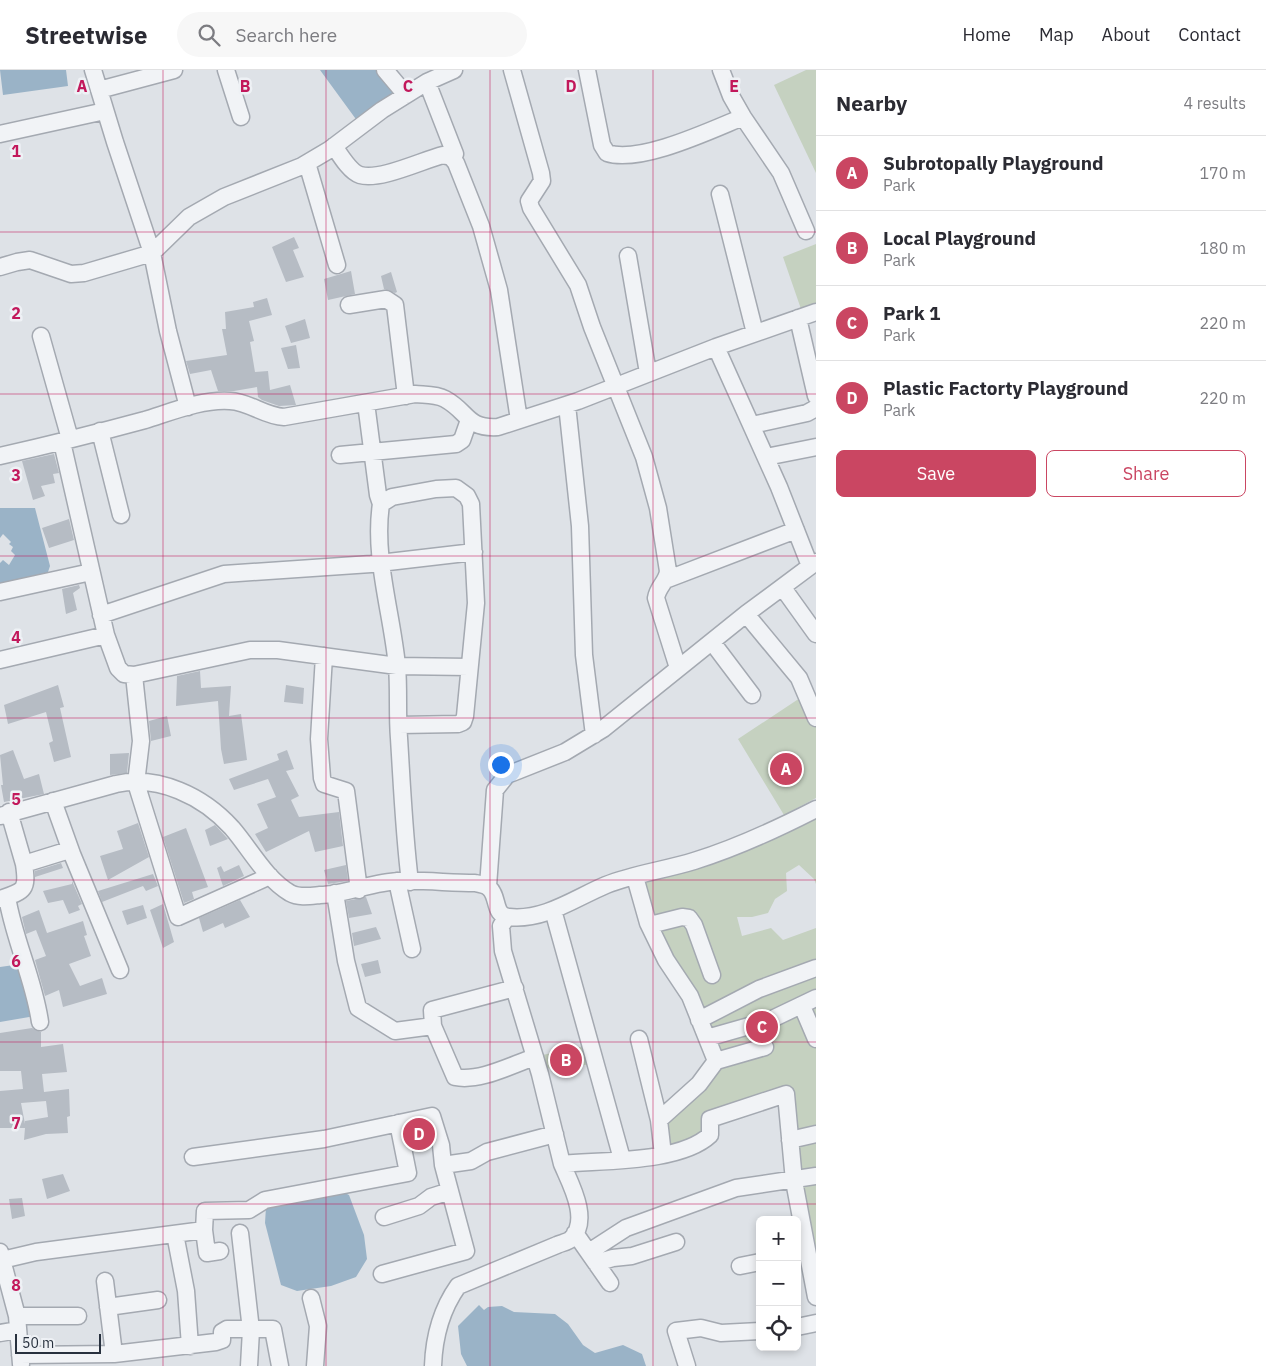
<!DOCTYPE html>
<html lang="en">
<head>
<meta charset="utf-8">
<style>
  :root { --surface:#fff; --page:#f7f7f7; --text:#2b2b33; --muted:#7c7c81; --line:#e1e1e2; --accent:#ca4662 }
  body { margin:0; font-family:"IBM Plex Sans",sans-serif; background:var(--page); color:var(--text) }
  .controls { position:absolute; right:15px; bottom:15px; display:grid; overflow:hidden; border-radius:8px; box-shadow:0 2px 8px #0003 }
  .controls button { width:45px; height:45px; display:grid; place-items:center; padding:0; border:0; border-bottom:1px solid var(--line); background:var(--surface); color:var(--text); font:25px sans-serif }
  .scale { position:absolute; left:15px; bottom:12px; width:86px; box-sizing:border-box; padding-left:5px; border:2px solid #28313e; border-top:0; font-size:14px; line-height:18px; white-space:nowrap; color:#28313e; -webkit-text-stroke:4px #eef1f5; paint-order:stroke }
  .you { position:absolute; left:500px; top:694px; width:18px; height:18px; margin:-12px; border:4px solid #fff; border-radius:50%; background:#1a73e8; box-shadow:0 0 0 8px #1a73e833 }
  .badge { display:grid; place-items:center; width:32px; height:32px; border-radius:50%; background:var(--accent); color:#fff; font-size:16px; font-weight:700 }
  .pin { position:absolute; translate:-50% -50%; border:2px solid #fff; box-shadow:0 1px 5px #0006 }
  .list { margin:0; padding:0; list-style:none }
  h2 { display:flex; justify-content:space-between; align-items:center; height:65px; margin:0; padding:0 20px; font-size:21px }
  h2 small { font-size:16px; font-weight:400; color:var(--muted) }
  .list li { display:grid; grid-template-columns:32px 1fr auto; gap:15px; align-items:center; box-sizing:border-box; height:75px; padding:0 20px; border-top:1px solid var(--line) }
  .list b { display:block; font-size:19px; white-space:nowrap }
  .list p { margin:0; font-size:16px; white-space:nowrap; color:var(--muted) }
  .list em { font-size:16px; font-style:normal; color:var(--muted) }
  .actions { display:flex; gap:10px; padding:15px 20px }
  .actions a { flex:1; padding:11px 0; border:1px solid var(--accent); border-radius:8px; text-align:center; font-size:18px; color:var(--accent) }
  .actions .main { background:var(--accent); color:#fff }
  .icon { flex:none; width:28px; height:28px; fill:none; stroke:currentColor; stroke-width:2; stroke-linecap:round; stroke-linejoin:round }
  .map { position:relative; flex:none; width:816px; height:1296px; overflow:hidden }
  header { display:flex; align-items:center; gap:30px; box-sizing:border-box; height:70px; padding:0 25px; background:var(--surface); border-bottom:1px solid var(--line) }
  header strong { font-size:24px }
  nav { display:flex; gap:28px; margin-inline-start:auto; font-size:18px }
  .search { width:350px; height:45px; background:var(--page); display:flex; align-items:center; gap:12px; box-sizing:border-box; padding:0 18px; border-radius:28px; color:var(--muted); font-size:19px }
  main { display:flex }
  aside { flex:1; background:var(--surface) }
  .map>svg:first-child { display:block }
  .green { fill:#c5d1c0 }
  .water { fill:#9ab3c7 }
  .building { fill:#b6bcc4; fill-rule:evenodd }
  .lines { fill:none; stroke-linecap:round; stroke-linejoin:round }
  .minor-casing { stroke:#a4a9b1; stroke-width:19 }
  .minor { stroke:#f1f3f6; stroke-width:16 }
  .grid { fill:none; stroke:#c2185b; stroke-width:1; stroke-opacity:0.55 }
  .grid-label { font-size:16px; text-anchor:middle; font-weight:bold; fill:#c2185b; stroke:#eef1f5; stroke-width:5; stroke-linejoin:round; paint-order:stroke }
</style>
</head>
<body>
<header>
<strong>Streetwise</strong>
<div class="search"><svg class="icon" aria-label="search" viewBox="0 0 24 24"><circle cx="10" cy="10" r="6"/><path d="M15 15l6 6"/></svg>Search here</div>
<nav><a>Home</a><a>Map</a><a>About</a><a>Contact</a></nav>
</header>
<main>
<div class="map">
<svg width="816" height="1296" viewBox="0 0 816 1296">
  <rect width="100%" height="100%" fill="#dee2e7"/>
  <!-- green -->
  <path class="green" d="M806,0h10v103l-42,-88z
    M816,174v60l-15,5 -18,-52z
    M800,628l16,29v71l-32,17 -46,-76z
    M816,743v71l-2,-5 -15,-14 -13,8 1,18 -12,8 -7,14 -16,4h-15l5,19 29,-8 12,12 33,-12v355l-27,-193 -82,23 -1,21 -8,4 -18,3 -12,10 -4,-30 50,-49 -65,-158 -8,-32z
    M589,975l6,19 -54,5 -3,-13z
    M432,1046l9,29 -35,8 -8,-30z"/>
  <!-- water -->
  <path class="water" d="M0,0h66l2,16 -65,9z
    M320,0h69l14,15 -45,37z
    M0,438h35l15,58 -3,9 -47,8v-20l3,-3 6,5 6,-10 -4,-4 2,-4 -4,-3 2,-2 -8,-8 -3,4z
    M21,894l14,52 -35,6v-55z
    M339,1120l10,5 15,40 3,24 -11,18 -25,9 -34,5 -16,-6 -16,-62 1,-16z
    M479,1235l5,5 4,-3 14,-1 12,6 41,2 13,10 15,21 12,8 28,-8 19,9 4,12h-179l-6,-12 -3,-28z"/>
  <!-- building -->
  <path class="building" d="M294,167l5,11 -6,2 11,27 -18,5 -14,-35z
    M351,201l4,23 -27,6 -4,-21z
    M391,202l6,20 -2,1 -11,-4 -3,-13z
    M267,228l5,17 -23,6 5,20 -4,1 5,30 13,-1 2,19 20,-5 6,20 -17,1 -17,-6 -4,-3 -1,-10 -23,4h-16l-7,-21 -21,4 -4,-13 41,-6 -5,-26h4l-1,-17 29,-5 -1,-5z
    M305,249l5,19 -19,5 -6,-17z
    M296,275l4,23 -12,1 -7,-21z
    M54,384l5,19 -6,1 2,9 -14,3 4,10 -12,4 -11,-39z
    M69,449l5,21 -25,8 -7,-20z
    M79,515l1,3 -7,5 4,17 -11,4 -4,-25z
    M200,601l1,17 30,-2 -2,30 12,-2 6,46 -23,4 -3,-15 -3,-48 -42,5 1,-30z
    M58,615l6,22 -4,1 11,49 -17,5 -5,-19 4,-2 -7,-29 -38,12 -4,-19z
    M286,615l18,3 -1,16 -19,-2z
    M167,646l4,20 -20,5 -2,-20z
    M13,680l11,29 15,-5 5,20 -40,8 -3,-17h2l-3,-30z
    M287,680l7,19 -8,2 13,25 -8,4 8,17 40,-5 4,34 -28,6 -6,-21 -43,21 -11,-18 13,-6 -11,-24 19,-7 -8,-18 -34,11 -5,-11 50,-19 -2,-6z
    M129,683l-2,20 -17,2v-21z
    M138,753l11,34 -41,23 -8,-24 23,-7 -6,-18z
    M215,755l13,14 -18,7 -5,-16z
    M186,758l22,59 -16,5 2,7 -10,4 -21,-66z
    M61,793l2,5 -28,9v-6z
    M239,795l5,11 -21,10 -6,-18 4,-2 3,6z
    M346,795l2,16 -20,3 -4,-14z
    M153,804l5,12 -12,5 -3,-5 -41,16 -4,-11z
    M72,811l10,23 -4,2 2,4 -11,4 -6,-14 -15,3 -5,-12 29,-7z
    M366,827l6,17 -23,4 -3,-17z
    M240,830l10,17 -25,11 -2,-5 -20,9 -4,-14z
    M163,834l11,38 -11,6 -13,-38z
    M143,835l4,13 -20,7 -5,-14z
    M39,840l8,23 36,-12 4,14 -3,1 7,20 -22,8 11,22 22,-8 5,16 -44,13 -4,-17 -14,6 -10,-36 11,-4 -10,-26 -10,4 -4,-17z
    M376,857l5,12 -27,7 -2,-13z
    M378,890l3,13 -16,4 -4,-13z
    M32,958l9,4v15l22,-3 4,28 -25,2 2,18 25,-3 1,27 -3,1 1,16 -22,1 -22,6 1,-12h-25v-37l23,-2 -2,-18h-21v-38zM46,1031l2,16 -23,4v3l-4,-21z
    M63,1104l7,17 -23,8 -5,-20z
    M22,1128l3,18 -13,3 -3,-20z"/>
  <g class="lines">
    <!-- minor casing -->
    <g class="minor-casing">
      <path id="minor" d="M93,0l22,72 37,111 16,78 20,76
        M226,0l15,47
        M385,0l21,25
        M512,0l29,103 1,8 -13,20 2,7 47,77 14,42 52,130 14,51 10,63c-1,11 -10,15 -12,27l22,70
        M587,0l15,75 5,8c33,11 104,-23 136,-36
        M721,0l10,26 12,21 38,56 25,58
        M427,12l28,72
        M99,20l75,-20
        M0,64l105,-23
        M334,76c6,9 16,26 26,29 20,6 63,-15 83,-20l8,2 5,6 25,63 18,64 20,130
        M307,93l30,102
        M720,124l35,139
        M628,186l20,117
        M0,197l17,-5 13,-2 41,14 13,-1 68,-20 37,-36 35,-20 78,-31 27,-16 53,-40 45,-28 27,-12
        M349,235l37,-6 9,6 11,91
        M798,248l18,78
        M41,266l29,103
        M716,277l63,140 31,79
        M366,333l12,92 3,9
        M567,335l13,121 4,129 10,80
        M752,355l55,-12 9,-5
        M100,361l21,84
        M62,372l44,193 12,33 6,6 10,1 116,-25h28l119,16 72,1
        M340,385l116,-11 6,-4 7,-20
        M0,386c49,-11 97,-23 145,-36 26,-8 57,-21 85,-19 20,1 34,15 54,16l131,-23c10,1 21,0 30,5 24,13 21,30 53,28l80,-26 138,-54 100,-35
        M766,387l50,-10
        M668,509l128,-49
        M783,518l33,46
        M0,522l91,-20
        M746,544l70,-52
        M101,545l123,-41 147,-10 103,-12
        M712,572l40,53
        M324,586l-5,83 3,39 2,6 22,7 13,99
        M0,590l106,-25
        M134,605l7,66 -5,42 42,134 92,-41
        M399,655l59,-1 5,-2 2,-6 11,-113 -5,-99 -4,-8 -11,-8 -20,1 -44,8 -11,7c-8,53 11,109 16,162 2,24 0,48 2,72 3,48 5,96 11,144
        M53,731l19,53
        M9,742l15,52
        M0,746l116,-32c43,-9 87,12 116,44 19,22 33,50 58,65 9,5 20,3 30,2 27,-1 53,-13 79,-14 25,-1 51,2 76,2 5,1 11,2 14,5 10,8 4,28 20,29 35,4 66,-19 97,-32 27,-11 59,-15 88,-24 42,-13 83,-32 122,-52
        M635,807l13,46 18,37 24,36 26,65 -17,23 -40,36
        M397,811l15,68
        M488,816l7,-96 12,-15 58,-23 38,-23 143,-115 53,64 17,40
        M335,823l11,68 12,47 37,23 38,-5 -1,-16 83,-22
        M7,827c7,43 27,82 33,125
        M0,829c24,-8 28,-8 24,-35l42,-13 6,3 48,116
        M553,840l69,249
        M507,847l-6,9 2,25 37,123 22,90
        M650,855l32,-8 7,1 5,7 18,50
        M802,936l14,33
        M699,950l60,-31 57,-21
        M433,956l22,51c25,5 56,-12 80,-20
        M707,968l63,-18 46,-22
        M639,969l20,81 4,35
        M716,991l49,-14
        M790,1070l26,-6
        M193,1087l131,-18 108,-23 9,29 2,20 28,-4 16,-9 68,-18
        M384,1147l35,-11 12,-9 19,-6
        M240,1163l11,97 -2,36
        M575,1163l35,50
        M175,1164l11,57 4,55
        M220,1181l-13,2 -3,-23 1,-19 44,-1 16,-10 143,-27 -10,-50
        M0,1182l17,64 4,48
        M589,1182l37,-24 110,-40 80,-12
        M2,1190l34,-8 168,-22
        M596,1193l17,-5 19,-2 44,-14
        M740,1196l20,-4
        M382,1204l84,-23 -23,-86
        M105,1211l9,73
        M311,1228l7,28 -3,40
        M108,1237l50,-7
        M17,1246h61
        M797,1257l19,-4
        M0,1263l18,-3
        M20,1285l94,-1 102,-12 6,-2v-8l5,-3h46l7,37
        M433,1296c1,-29 8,-56 25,-80l99,-41c4,-2 11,-3 14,-6 20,-19 -1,-56 -9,-75 41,-4 118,-1 148,-29v-16l76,-25 8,87 22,116
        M687,1296l-11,-35 25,-3 20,5 39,-2"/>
    </g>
    <!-- minor -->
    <use href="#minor" class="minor"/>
  </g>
  <!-- grid -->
  <path class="grid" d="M163,0v1296M326,0v1296M490,0v1296M653,0v1296M0,162h816M0,324h816M0,486h816M0,648h816M0,810h816M0,972h816M0,1134h816"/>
  <g class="grid-label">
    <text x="82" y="22">A</text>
    <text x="245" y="22">B</text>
    <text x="408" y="22">C</text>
    <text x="571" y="22">D</text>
    <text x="734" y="22">E</text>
    <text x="16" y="87">1</text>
    <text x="16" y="249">2</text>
    <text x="16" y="411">3</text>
    <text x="16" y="573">4</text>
    <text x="16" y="735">5</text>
    <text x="16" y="897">6</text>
    <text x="16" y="1059">7</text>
    <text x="16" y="1221">8</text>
  </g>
</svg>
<div class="controls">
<button>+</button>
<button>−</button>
<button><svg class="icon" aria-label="locate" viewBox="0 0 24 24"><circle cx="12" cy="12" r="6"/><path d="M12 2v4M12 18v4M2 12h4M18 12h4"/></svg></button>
</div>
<div class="scale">50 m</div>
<div class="you"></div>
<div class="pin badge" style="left:786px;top:699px">A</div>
<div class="pin badge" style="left:566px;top:990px">B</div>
<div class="pin badge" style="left:762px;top:957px">C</div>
<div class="pin badge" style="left:419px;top:1064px">D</div>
</div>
<aside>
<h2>Nearby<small>4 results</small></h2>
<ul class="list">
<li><span class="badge">A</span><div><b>Subrotopally Playground</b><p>Park</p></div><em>170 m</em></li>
<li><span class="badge">B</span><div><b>Local Playground</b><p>Park</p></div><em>180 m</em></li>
<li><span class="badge">C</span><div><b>Park 1</b><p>Park</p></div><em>220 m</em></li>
<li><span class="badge">D</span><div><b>Plastic Factorty Playground</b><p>Park</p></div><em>220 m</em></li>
</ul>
<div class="actions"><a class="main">Save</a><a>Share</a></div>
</aside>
</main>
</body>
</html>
